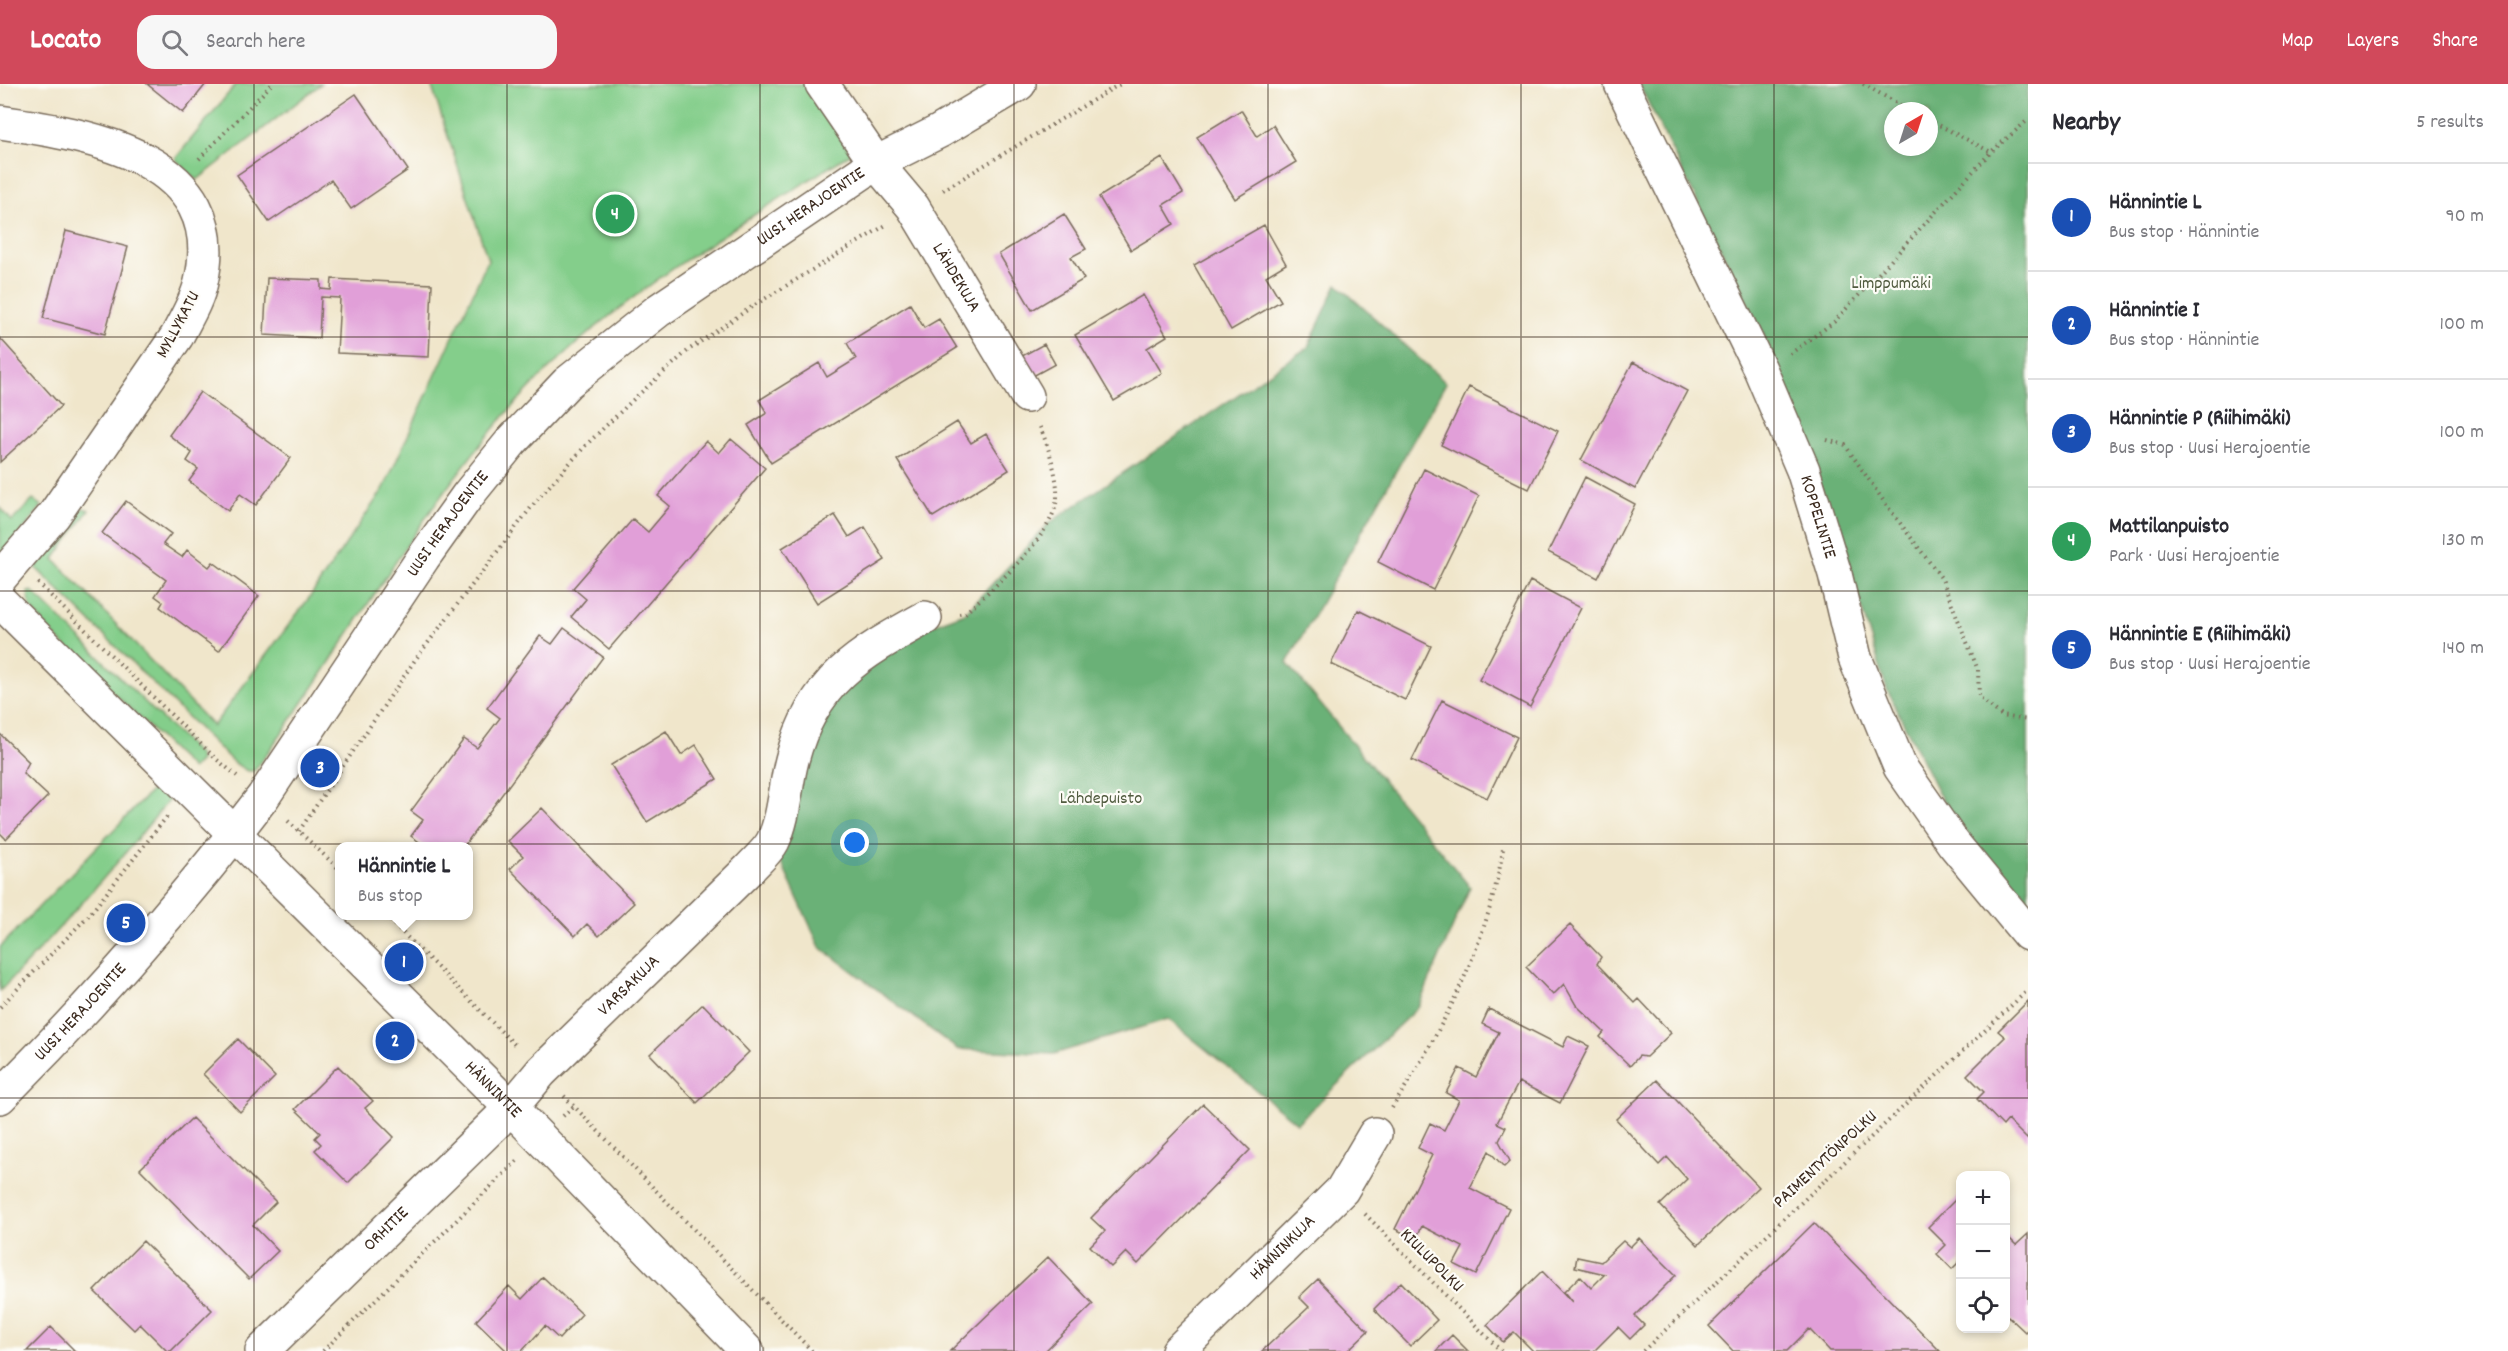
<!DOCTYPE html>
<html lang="en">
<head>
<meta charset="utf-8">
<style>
  :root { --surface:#fff; --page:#f7f7f7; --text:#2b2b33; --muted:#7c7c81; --line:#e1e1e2; --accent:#d1495b }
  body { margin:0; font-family:Dekko,sans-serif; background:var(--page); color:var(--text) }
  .controls { position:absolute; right:18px; bottom:18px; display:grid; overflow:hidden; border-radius:12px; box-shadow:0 3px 9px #0003 }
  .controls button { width:54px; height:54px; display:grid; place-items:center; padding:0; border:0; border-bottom:2px solid var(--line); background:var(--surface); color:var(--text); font:30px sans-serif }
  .compass { position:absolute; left:1884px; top:18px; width:54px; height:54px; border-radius:50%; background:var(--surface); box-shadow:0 3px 9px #0003; rotate:39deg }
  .you { position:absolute; left:855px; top:759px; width:21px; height:21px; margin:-15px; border:4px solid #fff; border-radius:50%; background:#1a73e8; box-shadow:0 0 0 9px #1a73e833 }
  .badge { display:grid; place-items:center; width:39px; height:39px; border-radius:50%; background:var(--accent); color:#fff; font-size:20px; font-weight:700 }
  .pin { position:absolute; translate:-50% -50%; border:3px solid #fff; box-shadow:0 2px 6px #0006 }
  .popup { position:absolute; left:335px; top:758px; width:138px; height:78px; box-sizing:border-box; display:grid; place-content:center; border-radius:12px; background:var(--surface); filter:drop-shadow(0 2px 4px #0005); font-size:20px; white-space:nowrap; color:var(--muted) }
  .popup b { font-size:22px; color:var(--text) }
  .popup::after { content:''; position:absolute; left:50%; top:100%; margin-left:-12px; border:12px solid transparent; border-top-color:var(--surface) }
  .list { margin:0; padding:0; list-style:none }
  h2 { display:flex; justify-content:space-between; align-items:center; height:78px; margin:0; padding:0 24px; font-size:26px }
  h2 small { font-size:20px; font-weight:400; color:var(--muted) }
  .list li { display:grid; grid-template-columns:39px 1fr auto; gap:18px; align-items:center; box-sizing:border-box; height:108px; padding:0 24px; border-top:2px solid var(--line) }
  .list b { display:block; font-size:22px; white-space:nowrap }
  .list p { margin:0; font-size:20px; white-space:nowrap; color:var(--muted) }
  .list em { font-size:20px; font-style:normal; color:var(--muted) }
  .icon { flex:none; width:33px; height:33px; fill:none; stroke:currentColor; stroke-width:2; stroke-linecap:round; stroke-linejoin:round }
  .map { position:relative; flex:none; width:2028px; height:1267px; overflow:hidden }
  header { display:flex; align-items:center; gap:36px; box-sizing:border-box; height:84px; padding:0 30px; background:var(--accent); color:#fff }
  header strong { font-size:28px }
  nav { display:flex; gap:33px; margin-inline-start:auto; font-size:21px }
  .search { width:420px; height:54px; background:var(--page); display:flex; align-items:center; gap:15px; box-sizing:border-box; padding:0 21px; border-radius:18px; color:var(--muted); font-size:22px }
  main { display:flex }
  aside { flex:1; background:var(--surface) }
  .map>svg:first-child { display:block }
  .green { fill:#84ce8b; stroke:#607c54; stroke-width:1.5 }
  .forest { fill:#6bb177; stroke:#536e4a; stroke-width:1.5; fill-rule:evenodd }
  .building { fill:#e19fd8 }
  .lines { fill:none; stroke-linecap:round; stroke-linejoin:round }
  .minor-casing { stroke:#7a6c5b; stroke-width:36 }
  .path { stroke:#7a6c5b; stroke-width:4; stroke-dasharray:1.5 4.5; stroke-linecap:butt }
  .minor { stroke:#fff; stroke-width:33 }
  .grid { fill:none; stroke:#3b2a1e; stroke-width:1.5; stroke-opacity:0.55 }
  .labels { text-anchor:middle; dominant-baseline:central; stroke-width:4.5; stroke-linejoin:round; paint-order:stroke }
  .street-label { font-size:18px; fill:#3b2a1e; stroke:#fdfcf7 }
  .park-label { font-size:18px; fill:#515b3f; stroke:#fdfcf7 }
</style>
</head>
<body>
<header>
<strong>Locato</strong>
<div class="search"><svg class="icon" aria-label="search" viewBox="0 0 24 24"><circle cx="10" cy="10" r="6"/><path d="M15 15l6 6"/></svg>Search here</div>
<nav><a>Map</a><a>Layers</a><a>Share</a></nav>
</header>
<main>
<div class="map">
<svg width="2028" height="1267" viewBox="0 0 2028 1267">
  <rect width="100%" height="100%" fill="#fdfcf7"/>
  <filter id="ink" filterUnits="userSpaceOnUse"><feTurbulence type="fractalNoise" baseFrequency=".0167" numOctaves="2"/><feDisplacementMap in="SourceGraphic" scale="12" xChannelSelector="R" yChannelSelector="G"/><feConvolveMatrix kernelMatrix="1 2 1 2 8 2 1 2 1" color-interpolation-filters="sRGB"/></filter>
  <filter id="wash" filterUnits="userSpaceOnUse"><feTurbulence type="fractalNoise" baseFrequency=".008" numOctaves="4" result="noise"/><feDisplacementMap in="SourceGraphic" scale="24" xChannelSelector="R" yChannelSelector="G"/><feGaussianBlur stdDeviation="1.35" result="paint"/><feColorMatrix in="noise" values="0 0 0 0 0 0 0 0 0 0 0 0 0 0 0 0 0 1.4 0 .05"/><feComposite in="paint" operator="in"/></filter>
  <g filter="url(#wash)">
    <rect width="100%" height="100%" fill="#f0e6cb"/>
    <!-- green -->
    <path class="green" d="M236,0h85l-124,96 -22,-21z
      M431,0h380l42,68c-118,76 -245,148 -340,254 -100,112 -169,246 -259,365h-7l-14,-9 -197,-194c11,-21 27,-47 47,-60l6,2 -35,49 159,167 96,-128 75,-110 104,-228z
      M33,416l9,6 -42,53v-52l12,14z
      M32,507l167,164 1,6 -8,8 -143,-139 -19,-23 -2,-15z
      M161,697l11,15c-54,68 -112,133 -172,195v-44z"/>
    <!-- forest -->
    <path class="forest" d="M1639,0h389v825l-42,-50 -45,-61 -54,-108 -47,-150 -77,-206zM1893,27h36v36h-36z
      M1337,200l109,99 -159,280 183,224 -52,120 -121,116 -129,-104 -114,35 -97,-5 -137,-102 -48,-104 20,-84 76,-110 97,-36 83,-89 260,-177z"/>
    <g id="blocks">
      <!-- building -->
      <path class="building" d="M147,0h59l-23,29z
        M356,10l52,76 -57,39 -20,-29 -62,42 -32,-47z
        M1241,26l16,26 16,-11 23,37 -61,37 -38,-62z
        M1162,74l21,35 -20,12 11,19 -43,26 -32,-53z
        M1064,130l22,35 -15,8 13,22 -52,31 -33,-56z
        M1264,141l22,39 -20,12 15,25 -50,29 -37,-65z
        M66,147l62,16 -23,87 -62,-16z
        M267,194l54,2v9l10,1 1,-11 100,5 -3,73 -92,-4 3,-55 -19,-1 -2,41 -55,-3z
        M1143,211l24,41 -20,12 15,25 -48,28 -39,-66z
        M910,220l14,24 15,-9 18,29 -186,115 -23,-38 19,-12 -8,-13 60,-37 8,14 29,-18 -9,-16z
        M0,254l61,68 -61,56z
        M1044,260l11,20 -22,12 -11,-20z
        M1633,278l54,29 -52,98 -54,-29z
        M1469,303l89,44 -29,58 -88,-44z
        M200,308l91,66 -35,47 -16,-11 -12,17 -39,-30 9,-12 -11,-8 5,-8 -23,-18z
        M957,338l14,21 15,-9 23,36 -76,47 -36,-57z
        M731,355l34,29 -156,181 -38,-32 15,-18 -13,-11 60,-69 15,13 22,-26 -12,-10 48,-55 13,12z
        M1424,385l55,27 -46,94 -55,-28z
        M1585,393l50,27 -37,74 -50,-26z
        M126,417l45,33 -8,10 19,13 5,-7 22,17 4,-5 46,34 -40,55 -59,-44 3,-5 -8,-6 11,-16 -64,-47z
        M835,431l14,22 16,-10 20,33 -68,43 -35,-55z
        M1530,497l51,27 -51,99 -51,-27z
        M1358,526l73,36 -26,54 -74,-36z
        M564,544l39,29 -139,189h-39l-14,-10 12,-16 -12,-9 53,-72 13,9 23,-30 -13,-10 53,-72 12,8z
        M1442,616l75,37 -30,61 -75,-38z
        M666,647l15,24 15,-10 21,34 -70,43 -36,-57z
        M0,650l29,28 -6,11 25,23 -42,43 -6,-6z
        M542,724l92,95 -35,33 -12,-12 -12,12 -65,-67 13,-13 -15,-15z
        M1570,841l31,32 -4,7 38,39 4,-4 32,34 -25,24 -7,-1 -9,10 -30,-29 4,-5 -28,-27 -12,-21 -11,11 -27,-28z
        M2028,917v139l-20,-20 -5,6 -26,-27 7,-7 -17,-17 38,-38 -7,-6z
        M703,920l46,48 -52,51 -47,-49z
        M1489,925l74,38 5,-11 21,10 -29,57 -41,-21 -22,41 9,4 -7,14 11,20 -6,6 -15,-16 -19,37 39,20 -33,67 -22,-11 9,-17 -41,-21 -6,13 -21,-10 37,-74 -14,-7 12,-25 14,7 15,-30 -13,-7 13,-25 17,9 23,-45 -17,-8z
        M238,955l37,38 -35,35 -37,-38z
        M338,982l35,35 -8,7 29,29 -46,46 -33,-33 6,-6 -6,-6 5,-5 -25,-24z
        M1657,996l102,107 -61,58 -38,-40 27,-26 -20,-22 -8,8 -43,-46z
        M1203,1020l47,46 -112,114 -12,-12 -15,15 -21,-21 15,-15 -14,-13z
        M192,1034l84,84 -23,23 25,26 -29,28 -109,-110z
        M1960,1111v68l-1,-1 -7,7 -15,-15 9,-9 -18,-18z
        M1814,1139l126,128h-110l-21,-22 -22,22h-54l-24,-25z
        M2028,1150v95l-3,3 -17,-16 -2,2v-83l10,10z
        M1639,1154l37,37 -41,41 9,9 -14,14 -12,-12 -24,24h-61l-19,-19 -11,10 -16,-17 55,-54 30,31 -8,-10 16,-16 11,12 14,-14 -30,-7 2,-10 24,5 22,-21 7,6z
        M143,1157l69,69 -41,41h-4l-27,-27 -6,6 -40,-39z
        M1048,1173l45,47 -48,47h-95z
        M543,1193l39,37 -23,25 -14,-13 -23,25h-15l-31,-30 33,-35 13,13z
        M1318,1195l50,52 -21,20h-85l47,-44 -10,-10z
        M1401,1198l36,38 -27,26 -36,-37z
        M51,1243l24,24h-48z
        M1452,1251l16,16h-32z"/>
    </g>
  </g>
  <g filter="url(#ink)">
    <use href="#blocks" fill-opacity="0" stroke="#7a6c5b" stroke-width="1.5"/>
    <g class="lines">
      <!-- minor casing -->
      <g class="minor-casing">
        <g id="minor">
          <path id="s1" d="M822,0l54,79 37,44 114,189"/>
          <path id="s2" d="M1621,0l139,285 43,101 32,104 20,84 45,109 53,76 75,91"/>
          <path d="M0,38c90,13 230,36 201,160 -4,19 -15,36 -24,54l-123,179 -54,63"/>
          <path id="s3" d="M0,517l511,507 236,243"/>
          <path id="s4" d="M0,1013c94,-94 182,-194 263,-300l160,-239 45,-63 43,-53 56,-59 92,-73 217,-147 64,-32 79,-47"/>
          <path id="s5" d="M262,1267l249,-243 30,-36 208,-203c8,-9 19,-18 24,-28 12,-25 12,-55 19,-81 21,-80 66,-105 133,-142"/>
          <path id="s6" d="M1178,1267l164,-161 33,-56"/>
        </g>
      </g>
      <!-- path -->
      <path class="path" d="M1863,0l48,27
        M1929,36l62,32
        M199,75l73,-75
        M943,106l177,-106
        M1790,270l44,-32 157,-170 37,-32
        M1827,356l18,5 40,58 57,76 36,91 1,27 23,19 26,4
        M38,499l177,175 22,18
        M959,530l6,-1c28,-25 83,-72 91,-109 5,-21 -8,-58 -16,-77
        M288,737l52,49
        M299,747l116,-171 121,-159 50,-56 51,-49 53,-47 63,-43 133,-81
        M386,832l131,131
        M407,876l13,-12
        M0,923l90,-93 79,-100
        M564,1012l248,255
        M1392,1024c52,-81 96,-164 111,-259
        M563,1032l11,-10
        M1365,1130l136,137
        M323,1267l194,-190
        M1643,1267l385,-361"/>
      <!-- minor -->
      <use href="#minor" class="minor"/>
    </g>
  </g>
  <!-- grid -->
  <path class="grid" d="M254,0v1267M507,0v1267M760,0v1267M1014,0v1267M1268,0v1267M1521,0v1267M1774,0v1267M0,253h2028M0,507h2028M0,760h2028M0,1014h2028"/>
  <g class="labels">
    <!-- street labels -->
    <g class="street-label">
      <text stroke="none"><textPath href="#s4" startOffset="1215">UUSI HERAJOENTIE</textPath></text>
      <text stroke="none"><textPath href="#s1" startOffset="236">LÄHDEKUJA</textPath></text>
      <text transform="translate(179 241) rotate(-62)">MYLLYKATU</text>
      <text stroke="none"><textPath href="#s2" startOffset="476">KOPPELINTIE</textPath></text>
      <text stroke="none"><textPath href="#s4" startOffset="729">UUSI HERAJOENTIE</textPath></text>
      <text stroke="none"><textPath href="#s5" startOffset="518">VARSAKUJA</textPath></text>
      <text stroke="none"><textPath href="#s4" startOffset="117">UUSI HERAJOENTIE</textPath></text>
      <text stroke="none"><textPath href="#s3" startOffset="694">HÄNNINTIE</textPath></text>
      <text transform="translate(1826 1076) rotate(-43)">PAIMENTYTÖNPOLKU</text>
      <text stroke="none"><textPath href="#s5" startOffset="174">ORHITIE</textPath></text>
      <text stroke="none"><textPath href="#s6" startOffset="147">HÄNNINKUJA</textPath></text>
      <text transform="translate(1431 1177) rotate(45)">KIULUPOLKU</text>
    </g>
    <!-- park labels -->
    <g class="park-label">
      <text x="1891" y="200">Limppumäki</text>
      <text x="1101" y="715">Lähdepuisto</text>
    </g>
  </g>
</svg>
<div class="controls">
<button>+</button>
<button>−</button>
<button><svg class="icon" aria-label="locate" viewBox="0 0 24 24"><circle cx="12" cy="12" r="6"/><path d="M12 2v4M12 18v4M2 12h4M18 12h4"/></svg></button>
</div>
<svg class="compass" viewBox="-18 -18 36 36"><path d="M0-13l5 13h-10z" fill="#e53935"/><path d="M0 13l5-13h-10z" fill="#7c7c81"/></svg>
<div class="you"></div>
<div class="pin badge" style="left:404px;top:878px;background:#1a4fb4">1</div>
<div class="popup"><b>Hännintie L</b>Bus stop</div>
<div class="pin badge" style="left:395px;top:957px;background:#1a4fb4">2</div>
<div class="pin badge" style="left:320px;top:684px;background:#1a4fb4">3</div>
<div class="pin badge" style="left:615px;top:130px;background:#2e9e5b">4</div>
<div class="pin badge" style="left:126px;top:839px;background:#1a4fb4">5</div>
</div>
<aside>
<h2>Nearby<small>5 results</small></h2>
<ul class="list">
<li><span class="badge" style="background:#1a4fb4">1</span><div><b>Hännintie L</b><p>Bus stop · Hännintie</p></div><em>90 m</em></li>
<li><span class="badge" style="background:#1a4fb4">2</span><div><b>Hännintie I</b><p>Bus stop · Hännintie</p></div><em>100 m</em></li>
<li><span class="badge" style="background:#1a4fb4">3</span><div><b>Hännintie P (Riihimäki)</b><p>Bus stop · Uusi Herajoentie</p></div><em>100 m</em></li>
<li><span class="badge" style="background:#2e9e5b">4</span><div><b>Mattilanpuisto</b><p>Park · Uusi Herajoentie</p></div><em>130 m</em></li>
<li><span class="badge" style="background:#1a4fb4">5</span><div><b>Hännintie E (Riihimäki)</b><p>Bus stop · Uusi Herajoentie</p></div><em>140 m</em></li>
</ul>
</aside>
</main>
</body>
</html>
